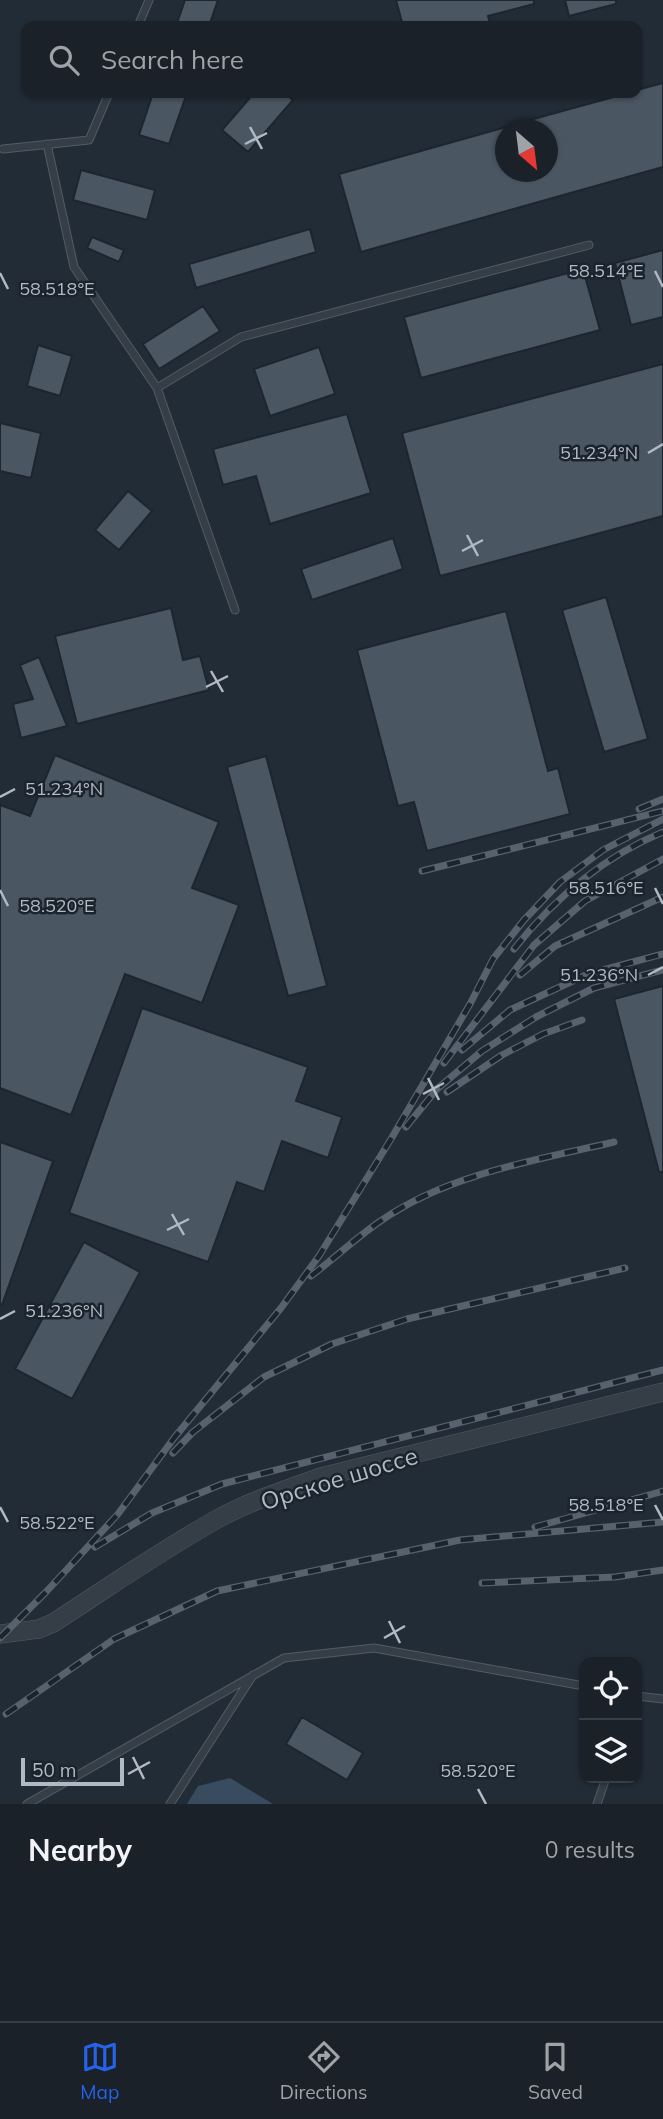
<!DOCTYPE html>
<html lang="en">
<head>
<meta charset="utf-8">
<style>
  :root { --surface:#1a2129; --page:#272e35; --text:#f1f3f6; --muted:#9fa3a8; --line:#383e46; --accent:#2563eb }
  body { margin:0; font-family:Mulish,sans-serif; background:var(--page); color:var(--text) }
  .controls { position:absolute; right:21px; bottom:21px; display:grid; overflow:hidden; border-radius:14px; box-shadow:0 2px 5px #0004 }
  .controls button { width:63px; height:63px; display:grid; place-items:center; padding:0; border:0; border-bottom:2px solid var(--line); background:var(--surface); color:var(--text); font:35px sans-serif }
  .compass { position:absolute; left:495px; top:119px; width:63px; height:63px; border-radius:50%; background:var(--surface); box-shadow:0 2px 5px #0004; rotate:152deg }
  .scale { position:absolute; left:21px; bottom:18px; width:103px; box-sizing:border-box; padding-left:7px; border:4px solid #b0b9c4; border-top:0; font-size:19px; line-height:24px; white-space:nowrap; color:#b0b9c4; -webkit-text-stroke:5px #1b232c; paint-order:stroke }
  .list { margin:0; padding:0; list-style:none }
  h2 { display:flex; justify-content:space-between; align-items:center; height:91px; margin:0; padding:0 28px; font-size:30px }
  h2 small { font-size:23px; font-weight:400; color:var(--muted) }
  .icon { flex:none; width:38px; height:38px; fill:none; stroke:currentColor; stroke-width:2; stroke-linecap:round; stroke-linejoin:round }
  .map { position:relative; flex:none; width:663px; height:1804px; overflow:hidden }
  .search { position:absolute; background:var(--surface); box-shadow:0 2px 5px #0004; left:21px; right:21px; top:21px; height:77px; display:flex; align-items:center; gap:18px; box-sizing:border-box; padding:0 24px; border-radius:14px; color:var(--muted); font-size:26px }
  .sheet { height:217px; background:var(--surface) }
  nav { display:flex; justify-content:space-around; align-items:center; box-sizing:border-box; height:98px; border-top:2px solid var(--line); background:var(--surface); font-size:19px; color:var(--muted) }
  nav a { display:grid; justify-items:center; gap:4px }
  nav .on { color:var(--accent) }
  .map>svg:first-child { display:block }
  .water { fill:#384b5f }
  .building { fill:#4a5662; stroke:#1d252e; stroke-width:2 }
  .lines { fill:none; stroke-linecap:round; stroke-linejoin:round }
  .service-casing { stroke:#535c65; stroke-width:9 }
  .tertiary-casing { stroke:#535c65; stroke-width:19 }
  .service { stroke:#353e47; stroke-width:7 }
  .tertiary { stroke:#353e47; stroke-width:18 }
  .rail-casing { stroke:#57626e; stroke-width:7 }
  .rail { stroke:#1b232c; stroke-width:4.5; stroke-dasharray:13; stroke-linecap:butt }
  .ticks { fill:none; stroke:#b0b9c4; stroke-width:2.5 }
  .labels { text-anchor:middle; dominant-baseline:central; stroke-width:5; stroke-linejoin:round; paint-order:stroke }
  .street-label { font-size:24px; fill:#b0b9c4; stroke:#1b232c }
  .ticks-label { font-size:18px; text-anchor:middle; fill:#b0b9c4; stroke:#1b232c; stroke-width:5; stroke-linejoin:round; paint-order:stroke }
</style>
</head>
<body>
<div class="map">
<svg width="663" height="1804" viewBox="0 0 663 1804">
  <rect width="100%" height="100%" fill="#222c37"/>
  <!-- water -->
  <path class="water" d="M230,1778l43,26h-86l11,-18z"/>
  <!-- building -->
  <path class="building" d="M185,0h33l-9,26h-33z
    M396,0h138v4l-46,12 3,10h-88z
    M565,0h51v4l-47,12z
    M663,83v84l-302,85 -22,-78 167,-47v45h42v-42h-39l-1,-4 120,-33h9v-3z
    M153,93h34l-18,51 -30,-9z
    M254,93h30l9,7 -45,52 -26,-22z
    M81,170l74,20 -8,30 -74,-20z
    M310,229l6,23 -120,36 -7,-24z
    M92,237l32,13 -5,12 -32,-14z
    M663,250v67l-32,8 -16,-62z
    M583,269l17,61 -179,48 -17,-61z
    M203,306l17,25 -61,38 -16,-25z
    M38,345l34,11 -12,40 -33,-10z
    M319,347l16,47 -65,22 -16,-47z
    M663,364v152l-223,60 -38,-143z
    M347,414l24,79 -101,31 -14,-48 -33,9 -10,-36z
    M0,423l41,10 -10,45 -31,-7z
    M128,491l24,20 -33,39 -24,-20z
    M393,538l10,31 -91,31 -11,-31z
    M606,597l42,142 -44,13 -42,-142z
    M171,608l12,52 17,-4 9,34 -132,34 -22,-88z
    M506,611l42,160 10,-3 12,46 -143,37 -13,-49 -16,4 -41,-156z
    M39,657l28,69 -46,12 -8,-34 20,-5 -13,-34z
    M55,755l164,67 -27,66 47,17 -37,98 -77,-29 -54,141 -71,-27v-283l30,11z
    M266,756l61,230 -39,10 -61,-229z
    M663,986v186h-4l-45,-173z
    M142,1008l166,59 -12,34 46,16 -14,41 -46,-17 -18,51 -27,-10 -29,80 -139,-49z
    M0,1142l53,19 -51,144 -2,-1z
    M84,1242l56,30 -68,127 -57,-30z
    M302,1717l61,36 -16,27 -61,-36z"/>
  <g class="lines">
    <!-- service casing -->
    <g class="service-casing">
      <path id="service" d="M138,26l11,-26
        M47,144l27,123 83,121 78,222
        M3,149l86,-9 20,-47
        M157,388l84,-51 348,-92
        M637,1696l26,3
        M27,1804l257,-146 90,-10 210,38
        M170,1804l83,-129
        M597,1804l9,-26"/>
    </g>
    <!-- tertiary casing -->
    <g class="tertiary-casing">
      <path id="tertiary" d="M0,1634l39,-5 14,-6c56,-36 110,-74 168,-106 32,-17 66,-28 100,-40l342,-85"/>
    </g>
    <!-- service -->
    <use href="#service" class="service"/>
    <!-- tertiary -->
    <use href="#tertiary" class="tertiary"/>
    <!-- rail casing -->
    <g class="rail-casing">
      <path id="rail" d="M639,809l24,-10
        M422,871l241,-60
        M514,949c40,-50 89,-92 149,-117
        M520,975l35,-29 108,-49
        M462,1050l48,-40 78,-36 75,-20
        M444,1063l90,-118 51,-44 78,-42
        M447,1092l55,-37 41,-21 39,-14
        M406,1127l31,-38 45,-38 54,-34 58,-29 69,-18
        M311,1276c24,-18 47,-40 71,-56 67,-46 154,-60 232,-78
        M173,1453l20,-21 71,-55 68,-33 75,-25 218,-51
        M535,1527l128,-36
        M95,1547l57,-34 70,-29 441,-114
        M482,1583l133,-6 48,-7
        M0,1638l46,-46 72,-78 56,-76 107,-130 38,-52 72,-117 79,-135 23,-45 31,-39 36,-38 43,-32 60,-31
        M6,1714l108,-75 103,-48 243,-51 203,-18"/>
    </g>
    <!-- rail -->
    <use href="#rail" class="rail"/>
  </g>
  <!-- ticks -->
  <path class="ticks" d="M250,127l12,22M245,144l22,-11M655,271l8,16M0,273l8,16M648,453l15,-9M467,535l11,21M462,551l21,-11M211,671l12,21M206,687l22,-11M0,797l15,-8M655,888l8,16M0,890l8,16M648,975l15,-8M428,1078l11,22M423,1094l21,-11M172,1214l12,21M167,1230l22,-11M0,1319l15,-8M655,1505l8,15M0,1507l8,15M389,1621l11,22M384,1638l21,-12M133,1757l11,22M128,1774l22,-12M478,1789l8,15"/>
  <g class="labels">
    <!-- street labels -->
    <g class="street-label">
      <text transform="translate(339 1478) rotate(-17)">Орское шоссе</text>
    </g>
  </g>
  <g class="ticks-label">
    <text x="606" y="277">58.514°E</text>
    <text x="57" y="295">58.518°E</text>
    <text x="599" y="459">51.234°N</text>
    <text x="64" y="795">51.234°N</text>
    <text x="606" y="894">58.516°E</text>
    <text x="57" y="912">58.520°E</text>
    <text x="599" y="981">51.236°N</text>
    <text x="64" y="1317">51.236°N</text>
    <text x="606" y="1511">58.518°E</text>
    <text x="57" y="1529">58.522°E</text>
    <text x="478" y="1777">58.520°E</text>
  </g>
</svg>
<div class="controls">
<button><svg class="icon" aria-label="locate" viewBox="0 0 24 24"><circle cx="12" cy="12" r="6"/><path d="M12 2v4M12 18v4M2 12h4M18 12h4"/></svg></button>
<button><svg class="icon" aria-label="layers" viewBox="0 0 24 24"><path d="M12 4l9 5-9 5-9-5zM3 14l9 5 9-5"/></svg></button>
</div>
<svg class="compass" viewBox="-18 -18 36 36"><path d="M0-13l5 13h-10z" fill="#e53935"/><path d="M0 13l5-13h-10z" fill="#9fa3a8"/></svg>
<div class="scale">50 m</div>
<div class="search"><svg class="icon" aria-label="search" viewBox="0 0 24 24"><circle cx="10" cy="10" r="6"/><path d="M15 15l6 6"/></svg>Search here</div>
</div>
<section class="sheet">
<h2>Nearby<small>0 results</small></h2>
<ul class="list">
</ul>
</section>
<nav>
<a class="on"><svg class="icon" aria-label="map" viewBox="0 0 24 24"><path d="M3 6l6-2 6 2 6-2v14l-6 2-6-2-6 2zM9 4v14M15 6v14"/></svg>Map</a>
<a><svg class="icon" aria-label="directions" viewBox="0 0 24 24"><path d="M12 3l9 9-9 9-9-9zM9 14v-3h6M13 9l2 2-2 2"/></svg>Directions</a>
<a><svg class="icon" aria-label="saved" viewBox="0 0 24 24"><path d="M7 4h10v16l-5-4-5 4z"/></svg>Saved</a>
</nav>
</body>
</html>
